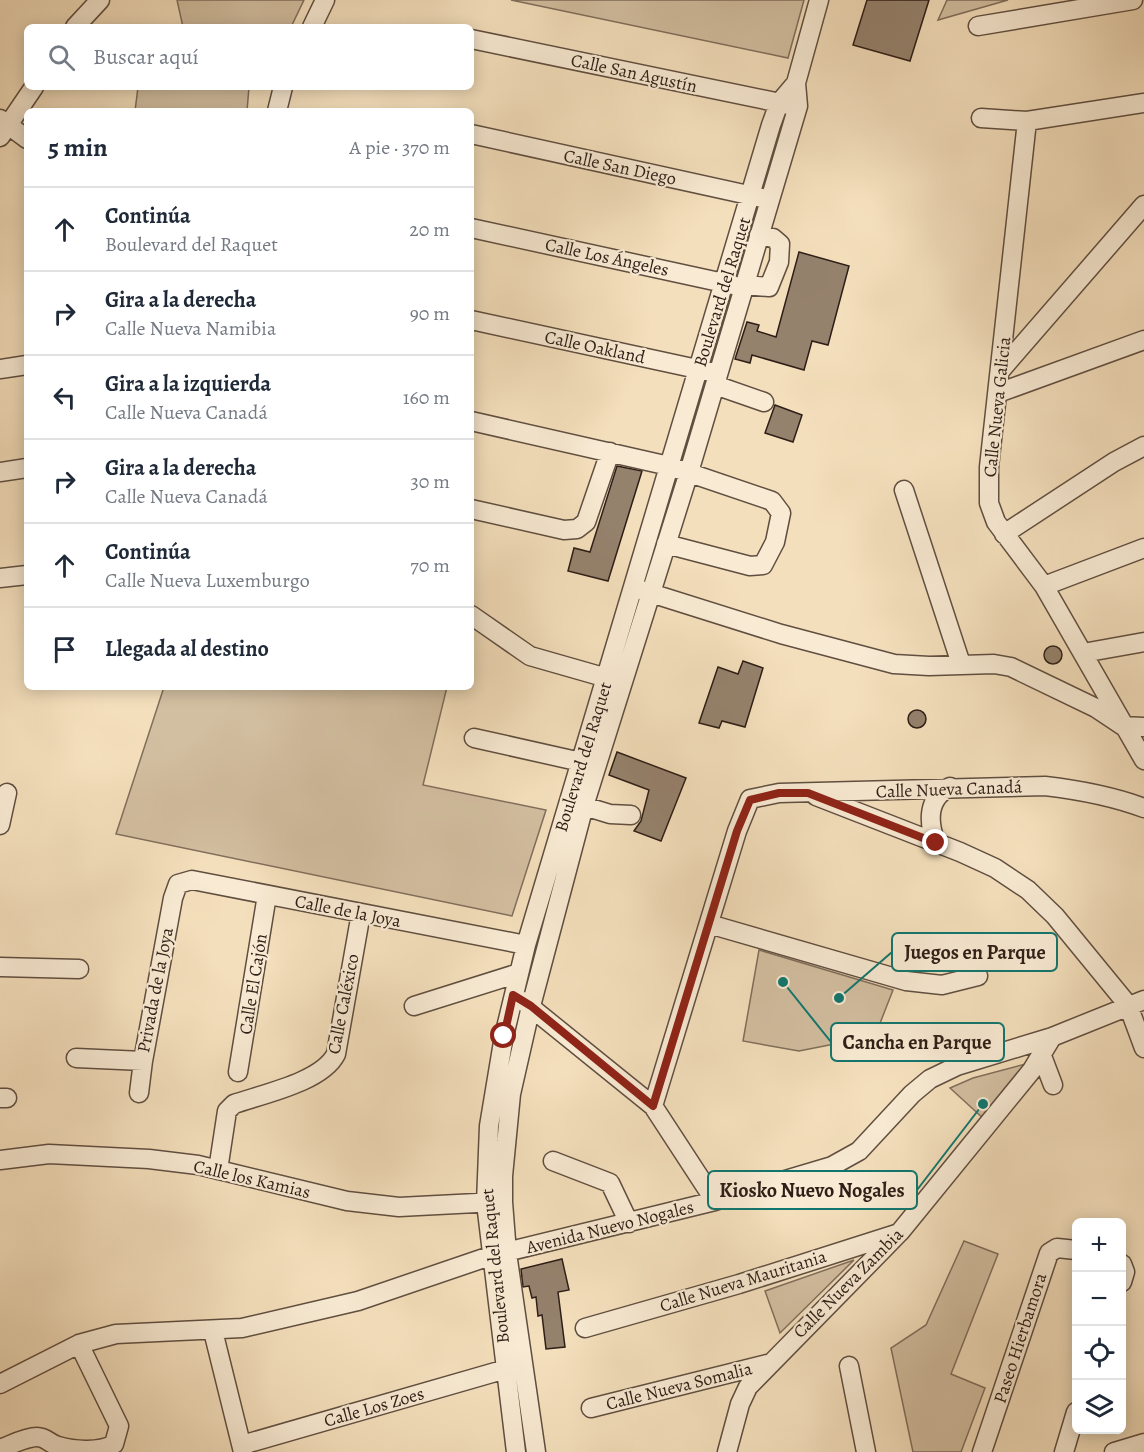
<!DOCTYPE html>
<html lang="es">
<head>
<meta charset="utf-8">
<style>
  :root { --surface:#fff; --page:#f6f6f7; --text:#1f2937; --muted:#747a83; --line:#e0e1e3 }
  body { margin:0; font-family:Alegreya,serif; background:var(--page); color:var(--text) }
  .controls { position:absolute; right:18px; bottom:18px; display:grid; overflow:hidden; border-radius:9px; box-shadow:0 3px 15px #0003 }
  .controls button { width:54px; height:54px; display:grid; place-items:center; padding:0; border:0; border-bottom:2px solid var(--line); background:var(--surface); color:var(--text); font:30px sans-serif }
  .stop { position:absolute; width:18px; height:18px; margin:-14px; border:4px solid #8f2418; border-radius:50%; background:#fff }
  .stop.end { background:#8f2418; border-color:#fff; box-shadow:0 2px 6px #0008 }
  .list { margin:0; padding:0; list-style:none }
  h2 { display:flex; justify-content:space-between; align-items:center; height:78px; margin:0; padding:0 24px; font-size:26px }
  h2 small { font-size:20px; font-weight:400; color:var(--muted) }
  .list li { display:grid; grid-template-columns:39px 1fr auto; gap:18px; align-items:center; box-sizing:border-box; height:84px; padding:0 24px; border-top:2px solid var(--line) }
  .list b { display:block; font-size:22px; white-space:nowrap }
  .list p { margin:0; font-size:20px; white-space:nowrap; color:var(--muted) }
  .list em { font-size:20px; font-style:normal; color:var(--muted) }
  .icon { flex:none; width:33px; height:33px; fill:none; stroke:currentColor; stroke-width:2; stroke-linecap:round; stroke-linejoin:round }
  .map { position:relative; flex:none; width:1144px; height:1452px; overflow:hidden }
  .search { position:absolute; background:var(--surface); box-shadow:0 3px 15px #0003; left:24px; top:24px; width:450px; height:66px; display:flex; align-items:center; gap:15px; box-sizing:border-box; padding:0 21px; border-radius:9px; color:var(--muted); font-size:22px }
  .panel { position:absolute; background:var(--surface); box-shadow:0 3px 15px #0003; left:24px; top:108px; width:450px; height:582px; border-radius:9px }
  .map>svg:first-child { display:block }
  .green { fill:#d2bea0; stroke:#806e5c; stroke-width:1.5 }
  .building { fill:#95826d; stroke:#2e1e17; stroke-width:1.5 }
  .lines { fill:none; stroke-linecap:round; stroke-linejoin:round }
  .minor-casing { stroke:#604e40; stroke-width:21 }
  .minor { stroke:#f8ead3; stroke-width:18 }
  .route { stroke:#8f2418; stroke-width:8 }
  .labels { text-anchor:middle; dominant-baseline:central; stroke-width:4.5; stroke-linejoin:round; paint-order:stroke }
  .street-label { font-size:18px; fill:#2e1e17; stroke:#f8ead3 }
  .leader { fill:none; stroke:#0f766e; stroke-width:2 }
  .callout-dot { fill:#0f766e; stroke:#f8ead3; stroke-width:2 }
  .callout { fill:#f8ead3; stroke:#0f766e; stroke-width:2 }
  .callout-label { font-size:20px; text-anchor:middle; font-weight:bold; fill:#2e1e17 }
</style>
</head>
<body>
<div class="map">
<svg width="1144" height="1452" viewBox="0 0 1144 1452">
  <rect width="100%" height="100%" fill="#f4dfbc"/>
  <filter id="stains"><feTurbulence type="fractalNoise" baseFrequency=".00333" numOctaves="4"/><feColorMatrix values="0 0 0 0 .2 0 0 0 0 .09 0 0 0 0 .02 0 0 0 .5 -.17"/></filter>
  <radialGradient id="worn" r=".72"><stop offset=".6" stop-color="#630" stop-opacity="0"/><stop offset="1" stop-color="#630" stop-opacity=".3"/></radialGradient>
  <!-- green -->
  <path class="green" d="M177,0h127l-13,27h-108z
    M511,0h293l-16,58z
    M947,0h61l-70,20z
    M138,87h111l-2,24h-112z
    M164,687h283l-24,98 123,25 -34,106 -396,-82z
    M759,950l134,40 -18,46 -76,15 -56,-10z
    M1033,1062l-48,58 -35,-32 23,-10z
    M964,1241l34,13 -47,120 34,14 -24,64h-48l-22,-104 35,-23z
    M854,1260l-74,73 -15,-42z"/>
  <!-- building -->
  <path class="building" d="M867,0h62l-19,61 -57,-16z
    M799,252l50,14 -21,79 -16,-4 -8,29 -52,-15 -2,8 -15,-4 12,-37 12,3 -2,6 19,6z
    M775,405l27,10 -9,27 -28,-9z
    M617,466l25,5 -34,110 -40,-10 6,-23 16,4z
    M1044 655a9 9 0 1 1 18 0a9 9 0 1 1-18 0Z
    M743,661l20,7 -18,59 -23,-6 -3,7 -20,-5 19,-56 20,7z
    M908 719a9 9 0 1 1 18 0a9 9 0 1 1-18 0Z
    M617,752l69,26 -25,63 -27,-10 7,-10 8,-31 -40,-15z
    M562,1259l7,31 -11,2 7,55 -19,2 -4,-34 -4,1 -2,-19 -4,1 -3,-12 -6,1 -2,-18z"/>
  <g class="lines">
    <!-- minor casing -->
    <g class="minor-casing">
      <path id="minor" d="M978,26l155,-26
        M75,27l25,-27
        M312,27l13,-27
        M471,39l319,66
        M277,111l6,-24
        M981,118l46,3 117,-18
        M0,119l27,20
        M1027,121l-38,346v36l7,19 48,64 100,174
        M471,134l291,64
        M0,137l34,-50
        M471,228l262,57
        M744,285l25,2 10,-25 1,-18 -7,-6 -14,-3
        M471,320l240,52
        M0,369l27,-4
        M1000,371l144,-166
        M715,385l49,17
        M998,393l146,-53
        M471,421l198,45 103,35 9,12 -6,29 -12,23 -13,1 -84,-22
        M0,472l27,-4
        M904,490l57,174
        M471,509l93,21 13,-1 9,-7 24,-70
        M1004,534l110,-72 30,-16
        M0,578l27,-3
        M1044,586l100,-38
        M641,590l140,44 113,30 35,2 65,-2 17,3 85,41 27,18 21,1
        M471,615l59,41 77,22
        M1083,653l61,-11
        M474,738l107,24
        M816,796l144,56 35,16 33,22 27,26 73,89 16,43
        M584,806l26,8 21,1
        M0,825l7,-32
        M936,843c-8,-21 -9,-45 14,-56
        M709,924l197,57 36,4 36,-9
        M0,967l79,2
        M523,1001l130,105 62,95
        M414,1006l105,-33
        M1042,1056l11,29
        M76,1058l67,3 30,-163 5,-14 14,-4 334,65
        M238,1072l29,-177
        M139,1093l4,-32
        M0,1098h7
        M653,1106l84,-275 13,-32 29,-6 266,-7c34,4 67,10 99,22
        M0,1160l49,-6 100,5 49,6 149,36 52,6 97,-5
        M553,1161l57,22 19,40
        M218,1170l9,-59 7,-7c29,-10 88,-22 102,-50l25,-141
        M1122,1264l3,8 -3,10
        M585,1328l154,-44 157,-50
        M213,1331l30,121
        M849,1366l17,86
        M0,1384l79,-40 37,-10 126,-6 116,-27 132,-45 225,-55 117,-35 27,-15 53,-57 18,-15 27,-13 95,-29 92,-37
        M591,1408l176,-44
        M242,1445l264,-76
        M0,1449c11,-4 25,-12 37,-12 9,0 13,7 21,9 17,5 42,6 56,-2l5,-18 -40,-82
        M516,1452l-30,-249 3,-77 15,-90 22,-91 245,-820 8,-22 17,-20
        M536,1452l-29,-199 -4,-51v-26l8,-82 20,-88 53,-200 105,-334 109,-366 -2,-23 23,-83
        M727,1452l13,-48 8,-17 152,-155 132,-162 20,-33
        M982,1452l67,-199 8,-5 19,2
        M1064,1452l12,-40
        M1114,1452l30,-9"/>
    </g>
    <!-- minor -->
    <use href="#minor" class="minor"/>
  </g>
  <g class="lines">
    <!-- route -->
    <path class="route" d="M504,1036l9,-41 18,11 122,100 84,-275 13,-31 29,-7h29l128,50"/>
  </g>
  <g class="labels">
    <!-- street labels -->
    <g class="street-label">
      <text transform="translate(634 73) rotate(12)">Calle San Agustín</text>
      <text transform="translate(620 167) rotate(12)">Calle San Diego</text>
      <text transform="translate(607 257) rotate(12)">Calle Los Ángeles</text>
      <text transform="translate(722 292) rotate(-73)">Boulevard del Raquet</text>
      <text transform="translate(595 347) rotate(12)">Calle Oakland</text>
      <text transform="translate(997 407) rotate(-84)">Calle Nueva Galicia</text>
      <text transform="translate(583 757) rotate(-73)">Boulevard del Raquet</text>
      <text transform="translate(949 789) rotate(-2)">Calle Nueva Canadá</text>
      <text transform="translate(348 911) rotate(11)">Calle de la Joya</text>
      <text transform="translate(253 984) rotate(-81)">Calle El Cajón</text>
      <text transform="translate(155 990) rotate(-79)">Privada de la Joya</text>
      <text transform="translate(343 1004) rotate(-79)">Calle Caléxico</text>
      <text transform="translate(252 1179) rotate(13)">Calle los Kamias</text>
      <text transform="translate(610 1227) rotate(-14)">Avenida Nuevo Nogales</text>
      <text transform="translate(495 1266) rotate(-96)">Boulevard del Raquet</text>
      <text transform="translate(743 1281) rotate(-17)">Calle Nueva Mauritania</text>
      <text transform="translate(848 1283) rotate(-45)">Calle Nueva Zambia</text>
      <text transform="translate(1020 1338) rotate(-72)">Paseo Hierbamora</text>
      <text transform="translate(679 1386) rotate(-14)">Calle Nueva Somalia</text>
      <text transform="translate(374 1407) rotate(-16)">Calle Los Zoes</text>
    </g>
  </g>
  <!-- callouts -->
  <path class="leader" d="M839 998L892 952M783 982L831 1042M983 1104L917 1190"/>
  <g class="callout-dot">
    <circle cx="839" cy="998" r="6"/>
    <circle cx="783" cy="982" r="6"/>
    <circle cx="983" cy="1104" r="6"/>
  </g>
  <g class="callout">
    <rect x="892" y="933" width="165" height="38" rx="6"/>
    <rect x="831" y="1023" width="173" height="38" rx="6"/>
    <rect x="708" y="1171" width="209" height="38" rx="6"/>
  </g>
  <g class="callout-label">
    <text x="975" y="959">Juegos en Parque</text>
    <text x="917" y="1049">Cancha en Parque</text>
    <text x="812" y="1197">Kiosko Nuevo Nogales</text>
  </g>
  <rect width="100%" height="100%" filter="url(#stains)"/>
  <rect width="100%" height="100%" fill="url(#worn)"/>
</svg>
<div class="controls">
<button>+</button>
<button>−</button>
<button><svg class="icon" aria-label="locate" viewBox="0 0 24 24"><circle cx="12" cy="12" r="6"/><path d="M12 2v4M12 18v4M2 12h4M18 12h4"/></svg></button>
<button><svg class="icon" aria-label="layers" viewBox="0 0 24 24"><path d="M12 4l9 5-9 5-9-5zM3 14l9 5 9-5"/></svg></button>
</div>
<div class="stop" style="left:504px;top:1036px"></div>
<div class="stop end" style="left:936px;top:843px"></div>
<div class="search"><svg class="icon" aria-label="search" viewBox="0 0 24 24"><circle cx="10" cy="10" r="6"/><path d="M15 15l6 6"/></svg>Buscar aquí</div>
<section class="panel">
<h2>5 min<small>A pie · 370 m</small></h2>
<ul class="list">
<li><svg class="icon" aria-label="ahead" viewBox="0 0 24 24"><path d="M12 20V5M6 11l6-6 6 6"/></svg><div><b>Continúa</b><p>Boulevard del Raquet</p></div><em>20 m</em></li>
<li><svg class="icon" aria-label="right" viewBox="0 0 24 24"><path d="M7 20v-9h11M14 6l5 5-5 5"/></svg><div><b>Gira a la derecha</b><p>Calle Nueva Namibia</p></div><em>90 m</em></li>
<li><svg class="icon" aria-label="left" viewBox="0 0 24 24"><path d="M17 20v-9H6M10 6l-5 5 5 5"/></svg><div><b>Gira a la izquierda</b><p>Calle Nueva Canadá</p></div><em>160 m</em></li>
<li><svg class="icon" aria-label="right" viewBox="0 0 24 24"><path d="M7 20v-9h11M14 6l5 5-5 5"/></svg><div><b>Gira a la derecha</b><p>Calle Nueva Canadá</p></div><em>30 m</em></li>
<li><svg class="icon" aria-label="ahead" viewBox="0 0 24 24"><path d="M12 20V5M6 11l6-6 6 6"/></svg><div><b>Continúa</b><p>Calle Nueva Luxemburgo</p></div><em>70 m</em></li>
<li><svg class="icon" aria-label="arrive" viewBox="0 0 24 24"><path d="M6 21V4h12l-3 4 3 4H6"/></svg><div><b>Llegada al destino</b></div></li>
</ul>
</section>
</div>
</body>
</html>
